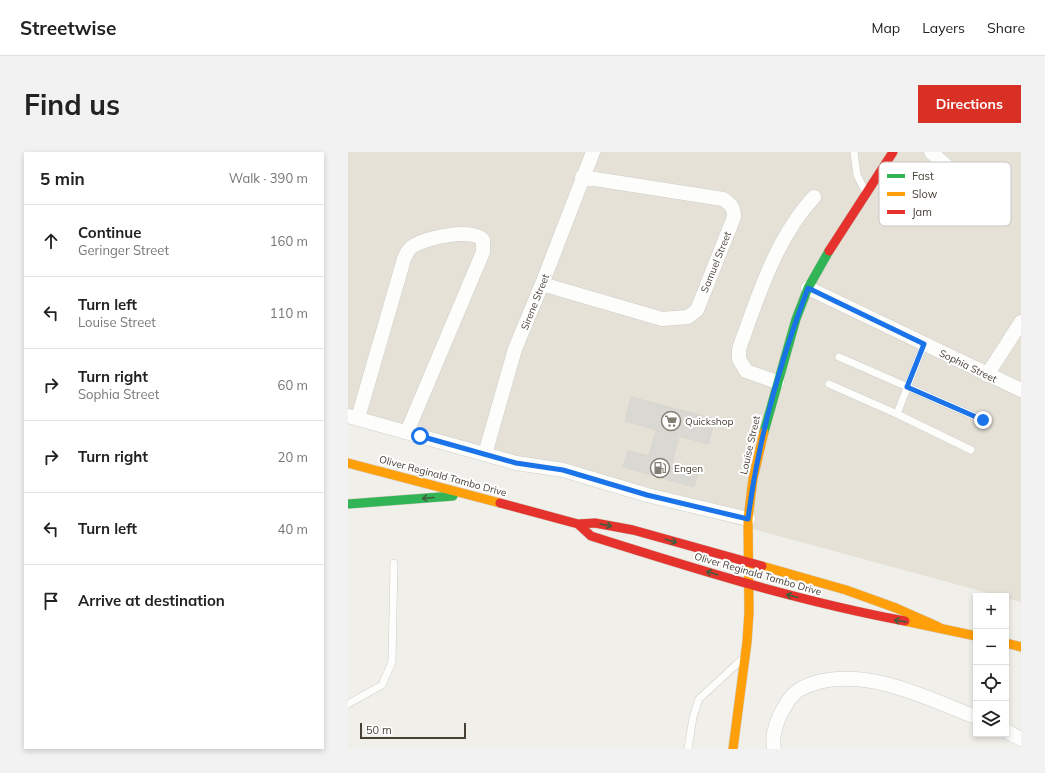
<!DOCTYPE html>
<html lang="en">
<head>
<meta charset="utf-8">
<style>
  :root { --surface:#fff; --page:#f2f2f2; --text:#222; --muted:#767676; --line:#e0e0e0; --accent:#d93025 }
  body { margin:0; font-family:Mulish,sans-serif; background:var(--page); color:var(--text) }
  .controls { position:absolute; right:12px; bottom:12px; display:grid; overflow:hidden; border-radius:0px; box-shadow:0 2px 6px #0003 }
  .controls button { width:36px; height:36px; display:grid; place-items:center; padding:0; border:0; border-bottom:1px solid var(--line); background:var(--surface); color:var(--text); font:20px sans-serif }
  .scale { position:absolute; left:12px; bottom:10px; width:106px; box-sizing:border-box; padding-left:4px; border:2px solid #474135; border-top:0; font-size:11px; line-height:14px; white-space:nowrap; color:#474135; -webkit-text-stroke:3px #fff; paint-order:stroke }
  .stop { position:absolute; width:12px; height:12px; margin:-9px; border:3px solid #1a73e8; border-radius:50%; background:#fff }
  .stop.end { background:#1a73e8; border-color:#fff; box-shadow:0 1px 4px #0008 }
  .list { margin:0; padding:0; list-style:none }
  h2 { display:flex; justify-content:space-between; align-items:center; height:52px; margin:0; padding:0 16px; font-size:17px }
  h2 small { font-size:13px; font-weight:400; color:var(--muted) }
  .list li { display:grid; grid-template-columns:26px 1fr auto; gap:12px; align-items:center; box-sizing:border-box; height:72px; padding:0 16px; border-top:1px solid var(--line) }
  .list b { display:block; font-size:15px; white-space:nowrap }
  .list p { margin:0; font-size:13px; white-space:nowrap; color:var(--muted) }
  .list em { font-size:13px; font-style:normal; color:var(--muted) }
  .icon { flex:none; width:22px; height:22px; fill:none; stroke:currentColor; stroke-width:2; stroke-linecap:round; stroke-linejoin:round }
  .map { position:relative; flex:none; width:673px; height:597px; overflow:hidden; border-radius:0px }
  header { display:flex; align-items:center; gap:24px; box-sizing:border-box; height:56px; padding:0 20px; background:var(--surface); border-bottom:1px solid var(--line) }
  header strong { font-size:19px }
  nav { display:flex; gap:22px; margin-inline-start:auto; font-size:14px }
  .intro { display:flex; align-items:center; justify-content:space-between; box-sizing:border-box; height:96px; padding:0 24px }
  h1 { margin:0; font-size:28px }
  .button { padding:10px 18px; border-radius:0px; background:var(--accent); color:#fff; font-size:14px; font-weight:700 }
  main { display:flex; gap:24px; padding:0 24px }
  aside { flex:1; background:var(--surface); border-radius:0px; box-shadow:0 2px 6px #0003 }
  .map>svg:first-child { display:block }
  .residential { fill:#e5e1d7 }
  .building { fill:#dad8d2; stroke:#d9d6d0 }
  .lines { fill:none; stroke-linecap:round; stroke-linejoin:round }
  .lane-casing { stroke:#cecdc7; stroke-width:8 }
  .street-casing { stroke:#cecdc7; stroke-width:15 }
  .fast-casing { stroke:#d0ccc0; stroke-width:10 }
  .slow-casing { stroke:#d0ccc0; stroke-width:10 }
  .jam-casing { stroke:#d0ccc0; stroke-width:10 }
  .lane { stroke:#fdfdfc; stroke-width:7 }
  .street { stroke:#fdfdfc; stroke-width:14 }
  .fast { stroke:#30b455; stroke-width:9 }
  .slow { stroke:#ff9f0a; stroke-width:9 }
  .jam { stroke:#e5322d; stroke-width:9 }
  .oneway { stroke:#415e3d }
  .route { stroke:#1a73e8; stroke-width:5 }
  .labels { text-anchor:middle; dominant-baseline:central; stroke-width:4; stroke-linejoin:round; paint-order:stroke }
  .street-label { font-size:10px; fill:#474135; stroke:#fff }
  .poi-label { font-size:10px; fill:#474135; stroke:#fff; text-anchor:start }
  .key { fill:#fff; stroke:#c8c6c2; stroke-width:1 }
  .key-label { font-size:11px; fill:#474135 }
</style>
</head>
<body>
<header>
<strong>Streetwise</strong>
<nav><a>Map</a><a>Layers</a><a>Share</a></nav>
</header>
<div class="intro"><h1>Find us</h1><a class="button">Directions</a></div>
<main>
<aside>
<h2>5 min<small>Walk · 390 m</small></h2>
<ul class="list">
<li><svg class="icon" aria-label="ahead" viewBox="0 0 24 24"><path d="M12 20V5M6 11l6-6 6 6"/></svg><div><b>Continue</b><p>Geringer Street</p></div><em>160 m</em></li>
<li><svg class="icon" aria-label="left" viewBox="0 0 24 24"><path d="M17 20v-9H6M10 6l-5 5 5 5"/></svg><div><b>Turn left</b><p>Louise Street</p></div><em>110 m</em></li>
<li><svg class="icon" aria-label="right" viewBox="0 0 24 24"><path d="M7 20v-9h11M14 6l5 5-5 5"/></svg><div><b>Turn right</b><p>Sophia Street</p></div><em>60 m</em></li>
<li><svg class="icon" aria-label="right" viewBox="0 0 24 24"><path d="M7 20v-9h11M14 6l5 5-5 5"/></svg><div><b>Turn right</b></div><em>20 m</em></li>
<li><svg class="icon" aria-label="left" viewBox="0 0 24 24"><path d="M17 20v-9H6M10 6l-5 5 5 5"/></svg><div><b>Turn left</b></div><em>40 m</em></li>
<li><svg class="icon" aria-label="arrive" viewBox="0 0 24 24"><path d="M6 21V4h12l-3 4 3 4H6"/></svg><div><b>Arrive at destination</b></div></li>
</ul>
</aside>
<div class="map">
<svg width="673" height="597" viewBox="0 0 673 597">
  <rect width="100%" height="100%" fill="#f0efea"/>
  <!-- residential -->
  <path class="residential" d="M0,0h673v450l-15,-4v-2h-7l-651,-177z"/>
  <!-- building -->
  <path class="building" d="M283,245l84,22 -7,25 -83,-23z
    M308,278l23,6 -7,27 27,7 -5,17 -71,-20 5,-16 21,5z"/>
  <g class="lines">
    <!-- lane casing -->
    <g class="lane-casing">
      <path id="lane" d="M506,0l3,23 8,16
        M576,192l-27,70 74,36
        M491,205l144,63
        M481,232l68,30
        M0,552l34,-19 10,-23 2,-99
        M340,597l5,-32 6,-18 41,-38"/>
    </g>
    <!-- street casing -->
    <g class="street-casing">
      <path id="street" d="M583,0l49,44
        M194,132l120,35 26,-2 9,-7 37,-93c0,-9 -3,-13 -11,-18l-141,-22
        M460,136l213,102
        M639,223l34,-53
        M429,230l-31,-11 -7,-12v-10c19,-53 37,-111 75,-152
        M0,264l168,47 47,7 84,25 101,24
        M10,266l46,-159c2,-5 4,-10 9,-13 13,-8 59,-19 70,-6v12l-76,180
        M137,302l30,-105 27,-65 51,-132
        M658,579l15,8
        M426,597c-3,-16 3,-30 11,-43 8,-15 17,-19 33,-24 54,-13 108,16 158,35"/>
    </g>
    <!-- fast casing -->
    <g class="fast-casing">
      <path id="fast" d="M416,280l32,-113 12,-31 21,-37
        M0,352l105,-8"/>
    </g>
    <!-- slow casing -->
    <g class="slow-casing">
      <path id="slow" d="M0,311l152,40
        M414,414l84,24 50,18 43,19
        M557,469l71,15
        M658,491l15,4
        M385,597l14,-107 2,-30 -1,-93 5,-40 11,-47"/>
    </g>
    <!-- jam casing -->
    <g class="jam-casing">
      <path id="jam" d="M481,99l64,-99
        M152,351l78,21 17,-1 38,7 129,36
        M230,372l13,12c104,33 207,65 314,85"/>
    </g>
    <!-- lane -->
    <use href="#lane" class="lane"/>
    <!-- street -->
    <use href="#street" class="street"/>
    <!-- fast -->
    <use href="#fast" class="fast"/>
    <!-- slow -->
    <use href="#slow" class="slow"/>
    <!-- jam -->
    <use href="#jam" class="jam"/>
  </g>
  <!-- one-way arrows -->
  <defs><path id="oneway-shaft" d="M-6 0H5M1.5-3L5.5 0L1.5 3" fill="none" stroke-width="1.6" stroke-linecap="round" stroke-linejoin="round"/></defs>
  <g class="oneway">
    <use href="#oneway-shaft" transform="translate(80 346) rotate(175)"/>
    <use href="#oneway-shaft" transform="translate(258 373) rotate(10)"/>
    <use href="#oneway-shaft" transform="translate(323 389) rotate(16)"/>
    <use href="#oneway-shaft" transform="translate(364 421) rotate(-163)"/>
    <use href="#oneway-shaft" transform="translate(444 444) rotate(-165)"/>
    <use href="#oneway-shaft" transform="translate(552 469) rotate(-172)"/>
  </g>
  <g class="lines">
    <!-- route -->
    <path class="route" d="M72,284l96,27 47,7 84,25 101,24c10,-79 32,-157 60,-231l116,56 -17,43 76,33"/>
  </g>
  <!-- icons -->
  <defs>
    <g id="supermarket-ring" transform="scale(1)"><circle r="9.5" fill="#fff" stroke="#827e74" stroke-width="1.5"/><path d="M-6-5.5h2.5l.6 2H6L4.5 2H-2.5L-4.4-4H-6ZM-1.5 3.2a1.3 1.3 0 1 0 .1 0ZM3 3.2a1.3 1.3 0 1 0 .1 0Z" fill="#827e74"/></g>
    <g id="fuel-ring" transform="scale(1)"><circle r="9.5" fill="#fff" stroke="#827e74" stroke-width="1.5"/><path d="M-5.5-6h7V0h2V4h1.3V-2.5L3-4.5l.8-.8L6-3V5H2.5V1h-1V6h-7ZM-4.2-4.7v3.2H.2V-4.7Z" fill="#827e74"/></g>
  </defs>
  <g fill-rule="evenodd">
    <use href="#supermarket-ring" x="323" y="269"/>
    <use href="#fuel-ring" x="312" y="316"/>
  </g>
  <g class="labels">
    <!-- street labels -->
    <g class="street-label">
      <text transform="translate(368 110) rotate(-68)">Samuel Street</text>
      <text transform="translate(187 150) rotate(-68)">Sirene Street</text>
      <text transform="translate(620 214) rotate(26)">Sophia Street</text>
      <text transform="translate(402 293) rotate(-77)">Louise Street</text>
      <text transform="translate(95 324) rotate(15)">Oliver Reginald Tambo Drive</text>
      <text transform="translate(410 422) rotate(16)">Oliver Reginald Tambo Drive</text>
    </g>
    <!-- poi labels -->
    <g class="poi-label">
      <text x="337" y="269">Quickshop</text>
      <text x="326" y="316">Engen</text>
    </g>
  </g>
  <!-- legend -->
  <rect x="531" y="10" width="132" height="64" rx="6" class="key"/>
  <rect x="539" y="22" width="18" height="4" fill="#30b455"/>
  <rect x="539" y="40" width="18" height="4" fill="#ff9f0a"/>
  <rect x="539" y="58" width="18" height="4" fill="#e5322d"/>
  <g class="key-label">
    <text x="564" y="28">Fast</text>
    <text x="564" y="46">Slow</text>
    <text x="564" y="64">Jam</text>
  </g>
</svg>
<div class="controls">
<button>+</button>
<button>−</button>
<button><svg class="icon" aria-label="locate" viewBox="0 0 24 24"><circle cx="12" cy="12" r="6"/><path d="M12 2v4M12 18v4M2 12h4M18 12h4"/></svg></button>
<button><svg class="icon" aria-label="layers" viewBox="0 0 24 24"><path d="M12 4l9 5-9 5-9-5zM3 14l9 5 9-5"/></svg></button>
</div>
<div class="scale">50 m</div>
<div class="stop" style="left:72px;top:284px"></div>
<div class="stop end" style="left:635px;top:268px"></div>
</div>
</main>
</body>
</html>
